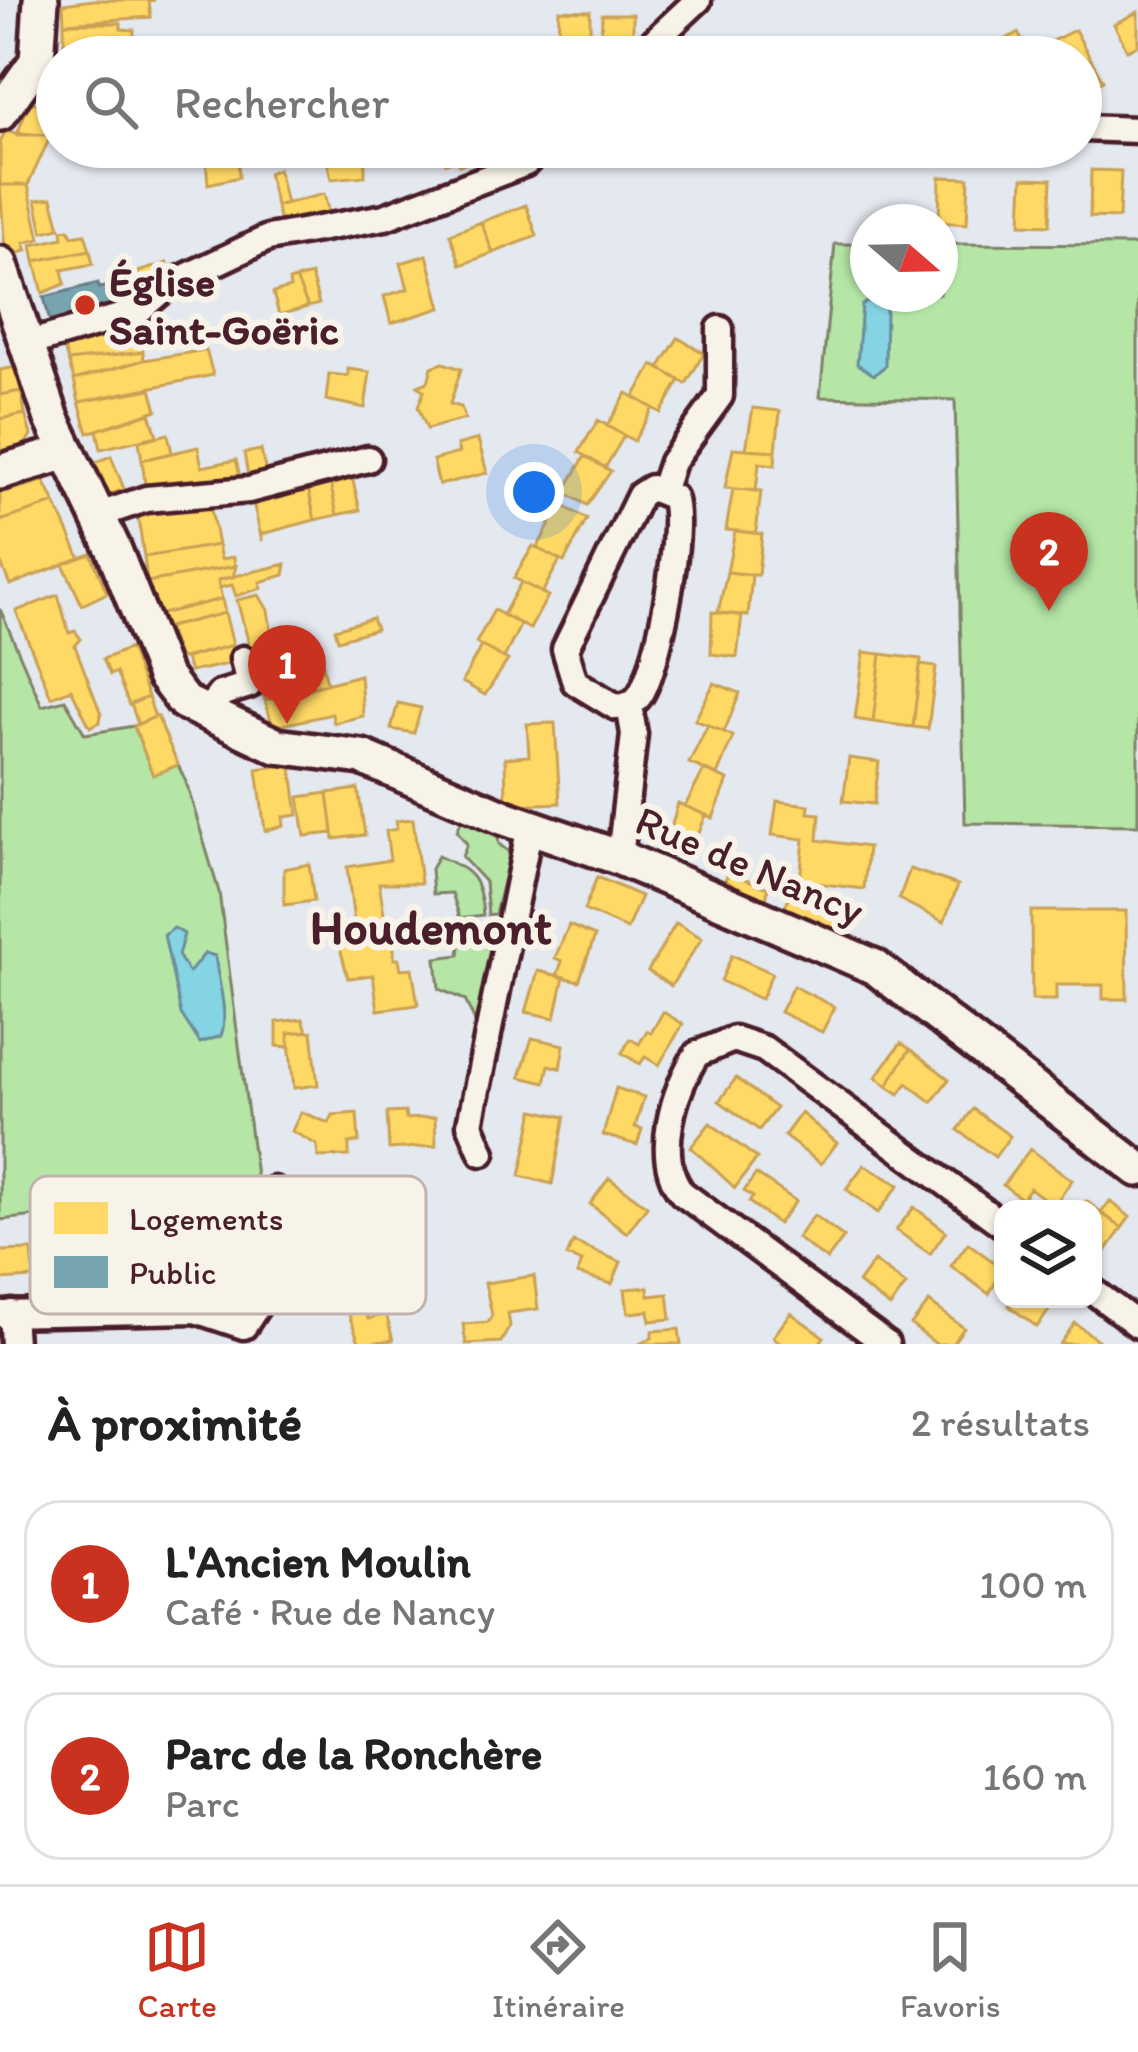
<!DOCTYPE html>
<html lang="fr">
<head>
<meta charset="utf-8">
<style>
  :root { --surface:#fff; --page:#f6f6f6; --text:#222; --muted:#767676; --line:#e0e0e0; --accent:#c8321e }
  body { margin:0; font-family:Itim,sans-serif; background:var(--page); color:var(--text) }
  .controls { position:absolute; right:36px; bottom:36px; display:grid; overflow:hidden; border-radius:24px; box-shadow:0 3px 9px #0004 }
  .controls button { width:108px; height:108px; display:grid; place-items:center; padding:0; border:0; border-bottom:3px solid var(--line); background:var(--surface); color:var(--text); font:60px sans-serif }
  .compass { position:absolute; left:850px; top:204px; width:108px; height:108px; border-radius:50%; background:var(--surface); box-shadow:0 3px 9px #0004; rotate:110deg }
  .you { position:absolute; left:534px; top:492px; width:42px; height:42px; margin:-30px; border:9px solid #fff; border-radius:50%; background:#1a73e8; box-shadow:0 0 0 18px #1a73e833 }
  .badge { display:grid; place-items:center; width:78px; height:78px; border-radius:50%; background:var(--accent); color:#fff; font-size:39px; font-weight:700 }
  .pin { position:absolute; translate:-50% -99px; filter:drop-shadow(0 3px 6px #0008) }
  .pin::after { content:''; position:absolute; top:63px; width:42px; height:36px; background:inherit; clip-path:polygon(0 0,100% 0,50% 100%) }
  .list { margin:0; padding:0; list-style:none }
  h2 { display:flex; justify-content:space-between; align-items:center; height:156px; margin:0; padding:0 48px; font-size:51px }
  h2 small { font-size:39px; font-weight:400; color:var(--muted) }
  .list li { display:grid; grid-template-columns:78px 1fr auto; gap:36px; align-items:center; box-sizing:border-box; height:168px; margin:0 24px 24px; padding:0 24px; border:3px solid var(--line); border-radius:36px }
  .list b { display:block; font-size:45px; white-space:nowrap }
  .list p { margin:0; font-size:39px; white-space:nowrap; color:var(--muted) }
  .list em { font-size:39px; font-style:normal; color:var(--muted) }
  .icon { flex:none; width:66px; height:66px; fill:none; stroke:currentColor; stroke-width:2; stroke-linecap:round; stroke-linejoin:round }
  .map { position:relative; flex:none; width:1138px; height:1344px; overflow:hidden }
  .search { position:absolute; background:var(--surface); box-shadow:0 3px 9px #0004; left:36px; right:36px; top:36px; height:132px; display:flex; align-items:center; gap:30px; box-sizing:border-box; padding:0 42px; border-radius:66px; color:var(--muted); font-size:45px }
  .sheet { height:540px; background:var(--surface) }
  nav { display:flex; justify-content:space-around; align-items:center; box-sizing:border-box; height:168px; border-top:3px solid var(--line); background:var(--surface); font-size:33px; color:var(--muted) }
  nav a { display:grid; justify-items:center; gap:6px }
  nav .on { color:var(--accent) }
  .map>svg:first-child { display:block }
  .green { fill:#b5e6a6; stroke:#808268; stroke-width:3 }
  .water { fill:#85d4e3; stroke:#6d8c99; stroke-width:3 }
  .homes { fill:#ffd966; stroke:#c9a154; stroke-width:3 }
  .public { fill:#76a5af; stroke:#697d87; stroke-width:3 }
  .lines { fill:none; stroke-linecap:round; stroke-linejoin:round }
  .street-casing { stroke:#4a1f2b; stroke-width:33 }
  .secondary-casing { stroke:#4a1f2b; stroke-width:42 }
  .street { stroke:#f7f3e8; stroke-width:24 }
  .secondary { stroke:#f7f3e8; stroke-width:33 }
  .poi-dot { fill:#c8321e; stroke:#f7f3e8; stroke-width:4.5 }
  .labels { text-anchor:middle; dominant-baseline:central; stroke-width:12; stroke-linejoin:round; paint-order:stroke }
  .poi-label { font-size:42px; font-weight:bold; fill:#4a1f2b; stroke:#f7f3e8; text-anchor:start }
  .street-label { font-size:42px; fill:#4a1f2b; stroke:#f7f3e8 }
  .quarter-label { font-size:48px; font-weight:bold; fill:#4a1f2b; stroke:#f7f3e8 }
  .key { fill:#f7f3e8; stroke:#c3b3af; stroke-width:3 }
  .key-label { font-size:33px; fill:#4a1f2b }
</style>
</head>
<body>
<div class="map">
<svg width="1138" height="1344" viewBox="0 0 1138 1344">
  <rect width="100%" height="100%" fill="#e4e8ef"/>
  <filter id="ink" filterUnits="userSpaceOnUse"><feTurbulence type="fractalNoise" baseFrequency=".00833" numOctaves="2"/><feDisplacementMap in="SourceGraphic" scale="24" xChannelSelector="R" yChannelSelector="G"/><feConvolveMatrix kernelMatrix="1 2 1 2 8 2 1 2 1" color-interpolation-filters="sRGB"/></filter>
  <g filter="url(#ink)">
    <!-- green -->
    <path class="green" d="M835,244h33v50h72v-50l198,1v580l-173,-2 -10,-423 -135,-3z
      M0,609l42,97 23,-6 20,34 49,-8 19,48 25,-9 8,17 33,110 39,299 -258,29z
      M463,816l34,14 2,14 11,9 -15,61 -7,1 -3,-33 -23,-25 5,-13 -10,-13z
      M438,856c33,15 42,20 45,59l-23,3 -8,-25 -19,1 -2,-25z
      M498,926l-20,102 -13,-28 -26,-11 -3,-31 23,-3 3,-27z"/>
    <!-- water -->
    <path class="water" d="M873,298l13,10 -1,58 -11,9 -17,-11 5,-59z
      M174,928l10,6 -6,21 11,18 16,-20 10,3c3,24 14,59 6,80l-21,7 -19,-29 -17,-79z"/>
    <!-- homes -->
    <path class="homes" d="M93,0h62l-6,1 2,16 -87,6 -1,-19z
      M559,10l31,1v39l-32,-3z
      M1138,12v33l-11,5 -13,-26z
      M602,14h31v30h-32z
      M64,23h57v6l13,1v17l-70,-1z
      M1075,30l28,51 -22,11v-35h-22l-7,-16z
      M1018,33l13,24h-38l-5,-9z
      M64,46l51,1 -1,10h-50z
      M29,103h28v32h-40z
      M5,132l46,3 -23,50h-28v-42z
      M237,147l2,30 -31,7 -3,-36z
      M384,147l3,10 -22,5v14l-34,3 -5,-24z
      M412,147h39l5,12 -10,4 -4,-10 -25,8z
      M451,147h35l3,7 -30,11z
      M278,169l8,34 -10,3 -8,-33z
      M1091,170l30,1 -2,47 -29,-1z
      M940,177l29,1 -2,46 -28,-2z
      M1023,178l29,1 -2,46 -29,-1z
      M0,185h28l12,54 -16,4 3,8 -14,3 -1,-7 -7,2z
      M324,194l5,20 -48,12 -5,-20z
      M52,198l8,30 -17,4 -7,-32z
      M526,205l11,31 -44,17 -12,-31z
      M481,222l12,31 -32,12 -11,-31z
      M69,229l3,7 13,-2 5,16 -55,11 -3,-16 31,-7 -1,-8z
      M90,250l3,14 -31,6 3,14 -22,9 -8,-32z
      M427,255l14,53 -50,15 -7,-27 24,-7 -7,-26z
      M167,263l3,16 -26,18 -6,-25z
      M311,275l8,29 -11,3 -12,-28z
      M296,279l12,28 -29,8 -6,-22 17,-5 -1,-7z
      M140,325l3,27 -75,9 -7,-21z
      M678,338l26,15 -18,31 -27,-16z
      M206,350l7,25 -134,27 -5,-22 70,-20z
      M143,352l1,8 -70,20 -6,-19z
      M443,363l18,6 -11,35 11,3 4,12 -38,10 -9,-22 6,-16 -6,-5 10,-4 4,-15z
      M653,365l27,15 -19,33 -27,-16z
      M16,367l5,24 -21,4v-25z
      M348,369l22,3 -5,36 -39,-8 3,-26 19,2z
      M151,389l6,21 -69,23 -9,-31z
      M21,391l4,23 -25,5v-24z
      M627,393l26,15 -19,33 -27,-15z
      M753,408l27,3 -4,40 -30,-2z
      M150,413l7,23 -56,13 -4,-19z
      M25,414l6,21 -7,11 -24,6v-33z
      M598,420l26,16 -19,32 -26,-16z
      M168,434l4,19 -30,7 -3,-19z
      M478,439l9,34 -48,12 -6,-25 26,-7 -2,-8z
      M198,447l4,20 34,-7 4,17 -94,14 -4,-31z
      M733,448l43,3 -1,14 -16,-2 -3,28 -31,-3z
      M261,450l5,23 -18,3 -4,-23z
      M111,456l13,33 -15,6 -14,-32z
      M585,456l26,15 -24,34 -23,-13z
      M352,477l8,33 -23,5 -7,-33z
      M44,481l11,22 -55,18v-28z
      M330,482l7,33 -22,5 -7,-32z
      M308,488l7,32 -53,14v7l-9,-39z
      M733,489l28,2 -5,42 -30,-3z
      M551,499l36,20 -23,43 -27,-14 18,-33 -10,-5z
      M55,503l25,55 -70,27 -10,-24v-40z
      M210,504l8,41 -74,12 -7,-47z
      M735,531l27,3 -4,41 -31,-3z
      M218,545l3,14 13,-2 1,9 -88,16 -3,-25z
      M533,546l27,14 -18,33 -28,-15z
      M91,554l16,39 -25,12 -19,-41z
      M286,564l-2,11 -24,7 2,6 -26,8 -4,-11 -13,3 -1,-8z
      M236,566l-3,11 -15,3 4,19 -65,16 -10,-33z
      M727,572l25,3 -4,41 -30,-3z
      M521,582l27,14 -18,33 -27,-14z
      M58,595l11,38 6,-2 6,8 -6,7 26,68 -1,8 -10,5 -19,-38 -20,8 -35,-86z
      M259,595l9,15 6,38 -22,7 -15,-55z
      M222,599l3,14 -63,16 -5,-14z
      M494,610l27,14 -17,34 -28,-15z
      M712,612l30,3 -5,42 -26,-3z
      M225,613l8,32 -54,14 -12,-32z
      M372,618l4,11 -38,11 -3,-11z
      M313,635l10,30 -63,16 -8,-26z
      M233,645l4,17 -47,10 -5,-14z
      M481,646l27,14 -23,35 -23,-13z
      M130,648l18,49 -19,8 -13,-33 -6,3 -7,-16z
      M864,652l17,2 -8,68 -18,-3z
      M881,654l40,5 -8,68 -40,-5z
      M323,665l4,18 -62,17 -5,-19z
      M920,665l16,2 -8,62 -15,-2z
      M360,675l3,41 -29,7 -2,-9 -59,13 -8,-27z
      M714,683l26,10 -16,39 -29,-12z
      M148,697l7,20 -17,7 -7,-20z
      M398,703l23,5 -7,25 -23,-4z
      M157,716l21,49 -25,10 -19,-49z
      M555,723l5,80 -44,2 -10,-8 -1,-39 24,-2 -2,-32z
      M708,725l25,11 -16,39 -28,-12z
      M849,758l30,4 -5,42 -31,-3z
      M291,764l7,51 -15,2 1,8 -19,6 -8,-62z
      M704,770l24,10 -15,38 -28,-12z
      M358,789l7,46 -31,4 -6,-46z
      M328,793l5,40 -28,3 -6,-39z
      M777,801l32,4 -1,8 12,1 -2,26 50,7 -4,42 -64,-8 4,-42 -32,-4z
      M678,803l28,12 -15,38 -24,-10z
      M413,819l8,64h-42l6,37h9v39h5l2,10 11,-1 6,37 -40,5 -5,-35 -25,3 -14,-53 20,-3 -7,-55 43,-7 -4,-29 11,-2 -1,-8z
      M309,864l5,37 -30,4v-36z
      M910,869l48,16 -14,37 -45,-23z
      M729,872l39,16 -2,13 -42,-19z
      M597,877l44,19 -14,33 -43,-19z
      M792,891l53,24 -6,16 -55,-22z
      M1031,911h95l1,88h-24v-14h-47v15h-24z
      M676,923l26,15 -31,48 -23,-15z
      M569,925l26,11 -16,45 -22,-5 5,-15 -7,-3z
      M732,955l40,18 -11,26 -40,-18z
      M538,971l26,6 -9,41 -29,-6z
      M793,986l42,21 -13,25 -42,-20z
      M663,1012l20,12 -24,41 -14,-8 -5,7 -18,-11 8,-14 9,5 8,-13 4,2z
      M303,1019l4,12 -19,2 2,14 -13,-1v-24z
      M312,1031l6,54 -24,3 -6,-55z
      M532,1038l32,7 -4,23 -11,-3 -4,18 -25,-6z
      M901,1043l9,6 -23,37 -11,-9z
      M910,1049l39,30 -17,23 -25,-19 -8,11 -12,-8z
      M736,1078l40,30 -17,22 -40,-29z
      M616,1088l28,9 -9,30 7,2 -5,16 -34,-10z
      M973,1109l37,27 -15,21 -37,-27z
      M534,1110l31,7 -13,67 -32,-8z
      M301,1112l28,11 4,-8 24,-2 2,29 -10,1v13l-31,1 -1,-12 -25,-14z
      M405,1112l1,7 29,-2 1,29 -47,3 -2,-36z
      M801,1113l36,30 -16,21 -37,-28z
      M710,1123l47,35 -22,30 -44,-41z
      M1030,1149l42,31 -18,26 -24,-18 -8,11 -19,-14z
      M864,1165l35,20 -21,28 -32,-24z
      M756,1174l40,27 -18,23 -29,-22 4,-5 -9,-6z
      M609,1178l38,28 -20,27 -37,-29z
      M1086,1201l36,27 -16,23 -13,-10v-32h-13z
      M1110,1201l20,16 -8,11 -21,-15z
      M914,1207l32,24 -16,23 -34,-24z
      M814,1215l30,22 -17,23 -30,-22z
      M573,1242l48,20 -9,22 -35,-10 5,-12 -15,-6z
      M968,1243l35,26 -14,25 -38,-28z
      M32,1250l2,28 -34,2v-29z
      M874,1261l32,24 -16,22 -32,-24z
      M534,1276l4,33 -30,4 2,13 -9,16 -35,2 -3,-20 25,-2 4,-7 -7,-32z
      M648,1287l1,9 19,-2 3,25 -21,2 -1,-10 -21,2 -3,-24z
      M1014,1299h37l4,3 -18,25 -28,-21z
      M929,1302l35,26 -12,16h-16l-25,-19z
      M364,1306l4,13 18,-5 7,26 -33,4 -13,-34z
      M791,1313l33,24 -5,7h-37l-9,-7z
      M1075,1323l28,21h-43z
      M679,1329l2,15h-42l13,-6v-7z"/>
    <!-- public -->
    <path class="public" d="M137,282l4,17 -89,31 -8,-33 54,-14 1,5z"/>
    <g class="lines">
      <!-- street casing -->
      <g class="street-casing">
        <path id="street" d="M637,57l61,-57
          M1081,128l57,2
          M30,343l107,-31 32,-27 99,-47 117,-21 141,-54 14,-16
          M651,488l22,9c12,29 -14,170 -33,198 -6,9 -14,11 -24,12l-41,-25 -10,-33 75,-154z
          M663,489l9,-27 48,-66v-67
          M99,515l47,-16 103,-9 119,-31
          M204,715l16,-21 29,-9 -6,-26
          M620,858l14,-124 -5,-29
          M482,1153l-12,-29 60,-298
          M1093,1291l45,34
          M12,1313l2,31
          M0,1314l196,-4 48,16 39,-59 -9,-77
          M886,1344l-204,-151c-29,-36 -8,-104 15,-139l37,-15 30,10 239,176"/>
      </g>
      <!-- secondary casing -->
      <g class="secondary-casing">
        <path id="secondary" d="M0,113l37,-52 4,-61
          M0,264l52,155 62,131 50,126 20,26 93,44 85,11 143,61 115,40 255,109 263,202
          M0,472l68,-20"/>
      </g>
      <!-- street -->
      <use href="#street" class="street"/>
      <!-- secondary -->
      <use href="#secondary" class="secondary"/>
    </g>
  </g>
  <!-- markers -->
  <circle class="poi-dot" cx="85" cy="305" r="12"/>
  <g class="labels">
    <!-- poi labels -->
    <g class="poi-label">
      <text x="109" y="281">Église<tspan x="109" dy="48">Saint-Goëric</tspan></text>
    </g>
    <!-- street labels -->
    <g class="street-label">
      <text transform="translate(750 865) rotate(23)">Rue de Nancy</text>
    </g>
    <!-- quarter labels -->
    <g class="quarter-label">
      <text x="431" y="927">Houdemont</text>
    </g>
  </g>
  <!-- legend -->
  <rect x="30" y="1176" width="396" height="138" rx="18" class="key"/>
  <rect x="54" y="1202" width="54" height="32" fill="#ffd966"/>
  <rect x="54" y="1256" width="54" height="32" fill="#76a5af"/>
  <g class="key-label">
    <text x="129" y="1230">Logements</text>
    <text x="129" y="1284">Public</text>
  </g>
</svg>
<div class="controls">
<button><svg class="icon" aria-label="layers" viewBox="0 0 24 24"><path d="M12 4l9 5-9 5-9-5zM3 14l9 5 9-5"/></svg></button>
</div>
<svg class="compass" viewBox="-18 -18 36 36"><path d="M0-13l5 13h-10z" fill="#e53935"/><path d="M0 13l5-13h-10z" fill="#767676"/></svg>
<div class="you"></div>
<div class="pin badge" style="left:287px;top:724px">1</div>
<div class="pin badge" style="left:1049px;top:611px">2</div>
<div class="search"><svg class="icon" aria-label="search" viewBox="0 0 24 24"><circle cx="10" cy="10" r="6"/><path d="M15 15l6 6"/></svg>Rechercher</div>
</div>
<section class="sheet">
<h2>À proximité<small>2 résultats</small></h2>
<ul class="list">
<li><span class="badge">1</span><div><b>L'Ancien Moulin</b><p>Café · Rue de Nancy</p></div><em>100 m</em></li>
<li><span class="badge">2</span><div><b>Parc de la Ronchère</b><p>Parc</p></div><em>160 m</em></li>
</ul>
</section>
<nav>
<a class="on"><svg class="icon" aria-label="map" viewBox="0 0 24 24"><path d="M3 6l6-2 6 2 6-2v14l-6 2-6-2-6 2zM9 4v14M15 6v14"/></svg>Carte</a>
<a><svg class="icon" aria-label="directions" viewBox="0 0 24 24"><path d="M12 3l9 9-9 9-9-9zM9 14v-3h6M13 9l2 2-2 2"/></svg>Itinéraire</a>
<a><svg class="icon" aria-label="saved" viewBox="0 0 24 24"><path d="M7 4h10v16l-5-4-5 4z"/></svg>Favoris</a>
</nav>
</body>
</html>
